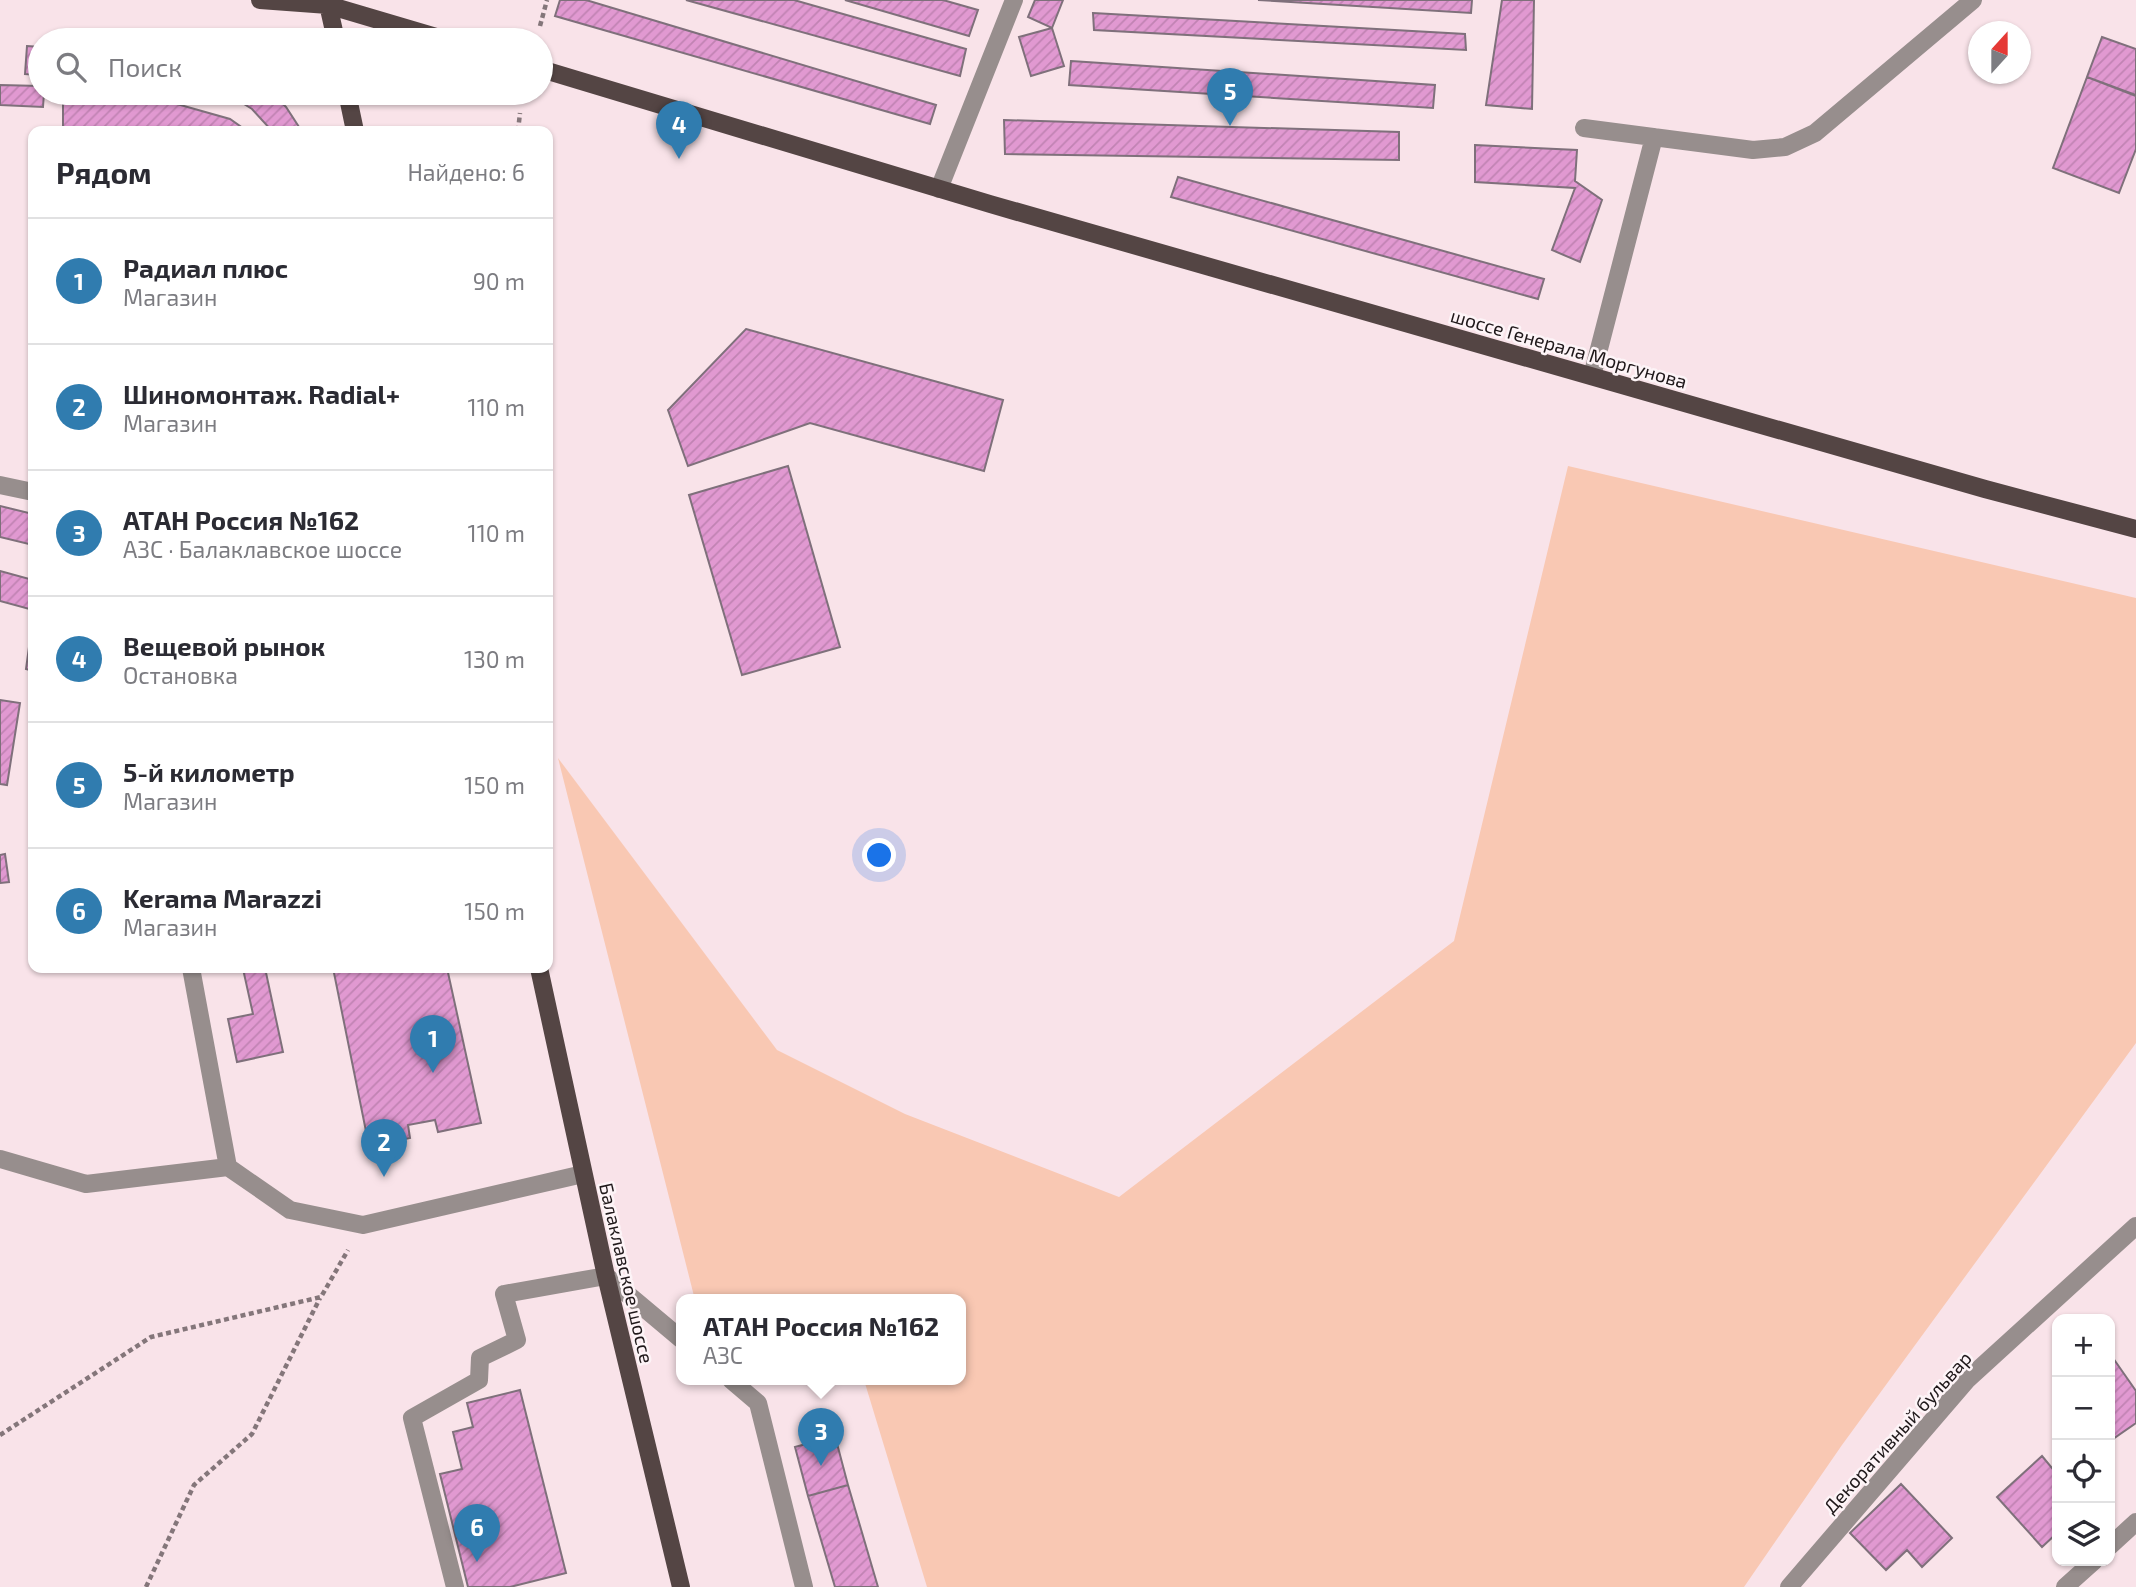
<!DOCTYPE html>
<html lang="ru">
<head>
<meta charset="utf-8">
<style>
  :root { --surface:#fff; --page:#f7f7f7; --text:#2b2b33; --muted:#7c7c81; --line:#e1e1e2; --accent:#307caf }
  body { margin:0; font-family:"Exo 2",sans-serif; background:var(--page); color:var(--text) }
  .controls { position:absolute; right:21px; bottom:21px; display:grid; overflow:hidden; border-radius:14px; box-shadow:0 2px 5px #0004 }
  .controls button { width:63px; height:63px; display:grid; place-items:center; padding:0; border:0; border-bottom:2px solid var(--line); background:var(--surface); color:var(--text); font:35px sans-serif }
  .compass { position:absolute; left:1968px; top:21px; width:63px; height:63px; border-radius:50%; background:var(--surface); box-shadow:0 2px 5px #0004; rotate:21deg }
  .you { position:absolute; left:880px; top:856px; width:24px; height:24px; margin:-18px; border:5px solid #fff; border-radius:50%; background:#1a73e8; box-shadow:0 0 0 10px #1a73e833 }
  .badge { display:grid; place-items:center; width:46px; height:46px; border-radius:50%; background:var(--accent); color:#fff; font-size:23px; font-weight:700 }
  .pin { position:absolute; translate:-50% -58px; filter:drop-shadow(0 2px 4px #0008) }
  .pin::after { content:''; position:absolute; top:37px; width:24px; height:21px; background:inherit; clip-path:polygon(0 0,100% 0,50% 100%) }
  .popup { position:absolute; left:676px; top:1294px; width:290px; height:91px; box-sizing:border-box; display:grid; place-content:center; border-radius:14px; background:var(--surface); filter:drop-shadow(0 2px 5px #0005); font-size:23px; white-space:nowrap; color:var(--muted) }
  .popup b { font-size:26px; color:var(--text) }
  .popup::after { content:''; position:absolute; left:50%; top:100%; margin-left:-14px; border:14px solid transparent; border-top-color:var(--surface) }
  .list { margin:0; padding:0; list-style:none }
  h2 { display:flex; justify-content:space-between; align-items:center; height:91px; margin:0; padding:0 28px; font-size:30px }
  h2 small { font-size:23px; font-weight:400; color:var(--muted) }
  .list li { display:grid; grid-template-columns:46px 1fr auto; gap:21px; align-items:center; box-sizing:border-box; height:126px; padding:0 28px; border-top:2px solid var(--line) }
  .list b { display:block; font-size:26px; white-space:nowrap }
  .list p { margin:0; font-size:23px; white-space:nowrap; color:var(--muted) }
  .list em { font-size:23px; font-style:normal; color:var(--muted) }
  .icon { flex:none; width:38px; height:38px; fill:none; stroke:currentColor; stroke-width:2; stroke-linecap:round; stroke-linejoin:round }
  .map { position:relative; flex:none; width:2136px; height:1587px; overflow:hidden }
  .search { position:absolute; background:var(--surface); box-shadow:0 2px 5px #0004; left:28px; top:28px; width:525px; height:77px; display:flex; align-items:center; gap:18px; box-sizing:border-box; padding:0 24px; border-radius:38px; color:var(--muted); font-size:26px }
  .panel { position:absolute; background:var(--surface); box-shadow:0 2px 5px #0004; left:28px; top:126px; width:525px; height:847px; border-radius:14px }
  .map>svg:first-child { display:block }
  .green { fill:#f9c8b3 }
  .building { fill:url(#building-hatch); stroke:#7f707b; stroke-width:2 }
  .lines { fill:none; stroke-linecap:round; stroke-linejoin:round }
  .path { stroke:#84767a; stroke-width:4.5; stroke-dasharray:5 3.5; stroke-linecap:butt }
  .lane { stroke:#978e8d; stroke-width:18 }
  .street { stroke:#978e8d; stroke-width:18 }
  .primary { stroke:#544544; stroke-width:18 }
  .labels { text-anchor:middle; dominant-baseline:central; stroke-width:5; stroke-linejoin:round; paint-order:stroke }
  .street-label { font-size:19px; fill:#1f181a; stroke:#fdf4f7 }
</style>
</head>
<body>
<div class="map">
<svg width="2136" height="1587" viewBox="0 0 2136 1587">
  <defs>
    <pattern id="building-hatch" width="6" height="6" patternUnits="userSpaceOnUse" patternTransform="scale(1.75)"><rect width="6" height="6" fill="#e199d1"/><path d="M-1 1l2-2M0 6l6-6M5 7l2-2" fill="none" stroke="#c183b3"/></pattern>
  </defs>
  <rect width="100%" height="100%" fill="#f9e3e9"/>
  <!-- green -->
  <path class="green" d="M1568,466l568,132v445l-294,402 -98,142h-817l-63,-207h97v-80h-266l-137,-542 219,292 128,64 214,83 335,-256z"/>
  <!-- building -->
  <path class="building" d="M560,0h26l350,105 -6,19 -375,-108z
    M686,0h108l172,49 -6,27z
    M845,0h98l35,10 -9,26z
    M1035,0h28l-11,28 -24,-11z
    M1258,0h214l-1,13z
    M1502,0h32l-2,109 -46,-4z
    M1093,13l372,21 1,16 -372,-20z
    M1052,28l12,38 -33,10 -12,-39z
    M2102,37l34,12v46l-49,-18z
    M27,46l13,1v28l-15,-1z
    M1071,61l364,24 -2,23 -364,-23z
    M2087,77l49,19v53l-17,44 -66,-25z
    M0,85l40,1v7h4l-1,14 -43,-2z
    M60,93h33l-1,4 -32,-2z
    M218,93h54l14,14 15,23 -29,1 -20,-22 -21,-13z
    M63,100l114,4 53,15 17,12h-184z
    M1004,120l395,12v28l-394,-6z
    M1475,145l102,5 -2,31 27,19 -22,62 -28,-12 23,-62 -100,-6z
    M1178,177l366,102 -6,20 -367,-102z
    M746,329l257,71 -19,71 -174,-48 -122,43 -20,-56z
    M788,466l52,181 -98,28 -53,-180z
    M0,506l33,8v31l-33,-8z
    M0,571l33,9v30l-33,-9z
    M29,647l4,1v23l-7,-2z
    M0,700l20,3 -13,82 -7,-1z
    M5,854l4,28 -9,1v-28z
    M265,968l18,84 -46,10 -9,-43 25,-5 -10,-45z
    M333,968h114l34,155 -43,9 -3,-12 -27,5 2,13 -41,8z
    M2113,1358l23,33v32l-26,18v-81z
    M520,1390l46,183 -56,14h-42l-28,-113 22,-5 -9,-37 20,-5 -6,-24z
    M835,1436l13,49 -40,11 -13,-49z
    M2042,1456l15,18v59l-15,14 -45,-50z
    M1901,1484l51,54 -30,29 -15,-17 -21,20 -36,-37z
    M848,1485l30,102h-43l-27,-91z"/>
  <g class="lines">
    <!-- path -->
    <path class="path" d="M540,26l7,-26
      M518,131l2,-18
      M0,1435l151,-98 170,-40 27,-47
      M146,1587l48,-102 58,-51 68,-136"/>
    <!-- lane -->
    <path class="lane" d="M1584,128l169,22 32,-3 30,-14 158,-133
      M939,189l75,-189
      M1592,376l62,-239
      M0,485l33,7
      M191,968l37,199 62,43 73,15 220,-51
      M0,1159l86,25 142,-17
      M731,1380l27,23 46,184
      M455,1587l-43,-169 67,-38 1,-22 37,-18 -13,-46 102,-18 75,63"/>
    <!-- street -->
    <path class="street" d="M2110,1546l26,-24
      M1789,1587l179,-208 168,-153
      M2065,1587l29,-26"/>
    <!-- primary -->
    <path class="primary" d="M260,0l68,5 118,35
      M327,0l9,40
      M541,69l449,135 995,285 151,40
      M347,93l8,38
      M539,968l67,308 75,311"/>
  </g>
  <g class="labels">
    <!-- street labels -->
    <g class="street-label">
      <text transform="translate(1569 348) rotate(16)">шоссе Генерала Моргунова</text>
      <text transform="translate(627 1273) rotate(77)">Балаклавское шоссе</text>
      <text transform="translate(1897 1432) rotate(-48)">Декоративный бульвар</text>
    </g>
  </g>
</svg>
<div class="controls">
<button>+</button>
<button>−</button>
<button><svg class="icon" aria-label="locate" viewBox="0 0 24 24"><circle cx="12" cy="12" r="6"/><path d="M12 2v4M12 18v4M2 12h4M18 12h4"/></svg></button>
<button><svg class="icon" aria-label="layers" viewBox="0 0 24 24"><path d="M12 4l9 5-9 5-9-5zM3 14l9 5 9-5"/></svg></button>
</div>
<svg class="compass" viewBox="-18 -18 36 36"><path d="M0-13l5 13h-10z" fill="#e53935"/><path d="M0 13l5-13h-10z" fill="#7c7c81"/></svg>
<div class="you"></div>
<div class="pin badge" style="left:433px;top:1073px">1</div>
<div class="pin badge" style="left:384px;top:1177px">2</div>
<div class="pin badge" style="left:821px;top:1466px">3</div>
<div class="popup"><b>АТАН Россия №162</b>АЗС</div>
<div class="pin badge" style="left:679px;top:159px">4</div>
<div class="pin badge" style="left:1230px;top:126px">5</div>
<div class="pin badge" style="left:477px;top:1562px">6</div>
<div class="search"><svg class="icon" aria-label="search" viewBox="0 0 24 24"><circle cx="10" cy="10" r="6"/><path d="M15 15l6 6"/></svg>Поиск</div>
<section class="panel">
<h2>Рядом<small>Найдено: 6</small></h2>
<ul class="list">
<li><span class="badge">1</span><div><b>Радиал плюс</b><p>Магазин</p></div><em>90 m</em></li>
<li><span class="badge">2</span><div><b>Шиномонтаж. Radial+</b><p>Магазин</p></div><em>110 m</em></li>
<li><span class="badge">3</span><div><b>АТАН Россия №162</b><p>АЗС · Балаклавское шоссе</p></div><em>110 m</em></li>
<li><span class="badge">4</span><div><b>Вещевой рынок</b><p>Остановка</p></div><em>130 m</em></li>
<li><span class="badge">5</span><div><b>5-й километр</b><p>Магазин</p></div><em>150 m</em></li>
<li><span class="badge">6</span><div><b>Kerama Marazzi</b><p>Магазин</p></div><em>150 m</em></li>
</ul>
</section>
</div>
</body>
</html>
